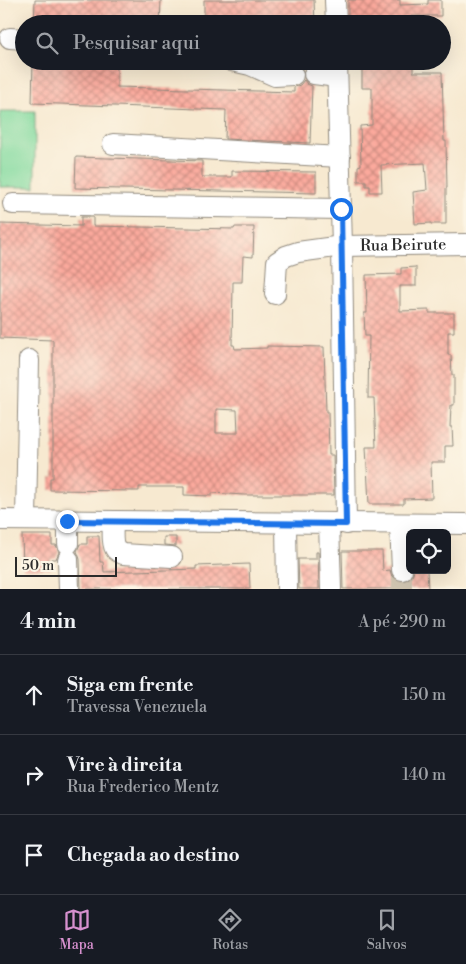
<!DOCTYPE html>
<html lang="pt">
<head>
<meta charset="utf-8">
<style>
  :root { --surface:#171b24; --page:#242831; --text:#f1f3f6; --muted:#9ea1a6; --line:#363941; --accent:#d690ce }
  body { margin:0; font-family:"Libre Bodoni",serif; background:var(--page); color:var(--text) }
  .controls { position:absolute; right:15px; bottom:15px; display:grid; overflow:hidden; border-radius:8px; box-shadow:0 5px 20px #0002 }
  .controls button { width:45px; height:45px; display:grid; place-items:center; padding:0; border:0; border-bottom:1px solid var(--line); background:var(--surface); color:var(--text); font:25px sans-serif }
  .scale { position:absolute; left:15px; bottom:12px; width:102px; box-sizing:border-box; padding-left:5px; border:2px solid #2b2b2b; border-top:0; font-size:14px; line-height:18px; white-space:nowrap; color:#2b2b2b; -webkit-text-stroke:4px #fcf5e5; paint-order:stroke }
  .stop { position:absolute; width:15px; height:15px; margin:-11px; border:4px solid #1a73e8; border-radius:50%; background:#fff }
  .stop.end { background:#1a73e8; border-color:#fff; box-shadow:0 1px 5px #0008 }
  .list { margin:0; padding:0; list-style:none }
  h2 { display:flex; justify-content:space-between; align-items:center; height:65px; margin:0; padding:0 20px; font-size:21px }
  h2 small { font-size:16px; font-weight:400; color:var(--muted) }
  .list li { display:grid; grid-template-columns:32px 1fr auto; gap:15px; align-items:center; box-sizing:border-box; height:80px; padding:0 20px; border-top:1px solid var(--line) }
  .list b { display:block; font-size:19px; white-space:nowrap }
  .list p { margin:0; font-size:16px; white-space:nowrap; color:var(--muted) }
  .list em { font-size:16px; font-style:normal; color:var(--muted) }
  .icon { flex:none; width:28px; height:28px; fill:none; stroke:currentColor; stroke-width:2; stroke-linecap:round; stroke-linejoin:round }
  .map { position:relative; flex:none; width:466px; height:589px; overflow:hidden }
  .search { position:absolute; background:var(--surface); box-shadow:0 5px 20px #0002; left:15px; right:15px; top:15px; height:55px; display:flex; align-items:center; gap:12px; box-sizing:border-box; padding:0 18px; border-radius:28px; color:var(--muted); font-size:19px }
  .sheet { height:305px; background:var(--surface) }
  nav { display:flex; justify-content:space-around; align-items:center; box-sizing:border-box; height:70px; border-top:1px solid var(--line); background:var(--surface); font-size:14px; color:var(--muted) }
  nav a { display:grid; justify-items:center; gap:2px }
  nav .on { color:var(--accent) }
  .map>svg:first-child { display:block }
  .green { fill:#82da9f; stroke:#568265 }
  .building { fill:url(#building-cross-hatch); fill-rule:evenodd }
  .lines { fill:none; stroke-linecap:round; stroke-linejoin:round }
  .minor-tunnel { stroke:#cec3af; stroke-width:20; stroke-dasharray:20 10; stroke-linecap:butt }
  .minor-casing { stroke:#918a7e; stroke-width:22 }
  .minor { stroke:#fff; stroke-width:20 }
  .route { stroke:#1a73e8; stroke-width:6 }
  .labels { text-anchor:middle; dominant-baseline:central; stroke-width:4; stroke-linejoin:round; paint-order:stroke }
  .street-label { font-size:16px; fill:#2b2b2b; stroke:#fcf5e5 }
</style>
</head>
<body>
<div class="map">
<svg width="466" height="589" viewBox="0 0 466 589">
  <defs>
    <pattern id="building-cross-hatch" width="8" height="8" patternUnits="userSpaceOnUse" patternTransform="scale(1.25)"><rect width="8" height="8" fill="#fba99c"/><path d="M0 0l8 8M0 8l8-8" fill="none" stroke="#cb8a7f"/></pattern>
  </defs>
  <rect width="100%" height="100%" fill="#fcf5e5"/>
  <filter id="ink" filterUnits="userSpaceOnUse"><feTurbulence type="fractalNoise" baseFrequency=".02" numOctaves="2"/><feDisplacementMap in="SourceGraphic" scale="10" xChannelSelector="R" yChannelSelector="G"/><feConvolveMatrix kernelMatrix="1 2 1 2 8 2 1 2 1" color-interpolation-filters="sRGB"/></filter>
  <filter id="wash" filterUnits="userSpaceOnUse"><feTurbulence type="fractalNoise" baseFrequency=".0096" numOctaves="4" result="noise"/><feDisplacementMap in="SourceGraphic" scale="20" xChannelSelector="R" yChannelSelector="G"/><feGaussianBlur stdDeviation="1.12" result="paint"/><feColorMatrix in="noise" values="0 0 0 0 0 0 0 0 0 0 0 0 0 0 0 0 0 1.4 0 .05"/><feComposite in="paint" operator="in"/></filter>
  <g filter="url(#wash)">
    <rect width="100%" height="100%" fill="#f7e9d0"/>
    <!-- green -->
    <path class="green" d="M0,111h35v76h-35z"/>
    <g id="blocks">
      <!-- building -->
      <path class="building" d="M35,0h126l-1,24h-126z
        M204,0h110l1,24h-101v-7h-10z
        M348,0h52v5l28,-1v-4h13v16h-30v8h-63z
        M33,61h84v26l177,5v-5l6,-2 4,-5 3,4 5,2 -2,57 -85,-4 1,-29 -194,-7z
        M362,61h51v11h29l2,69h2l1,47h-1v36h-15v-1l-16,1 -2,-32 14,-2 -2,-27 -44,2 1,27h-12v-6h-4v-5h-8v-15l3,-1 -1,-39 12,-1v-37h-10z
        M76,157l126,4v16h30v-6l84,1v21l-241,-5z
        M81,217h12v9l141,3 1,-2h19l-1,30 -10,-1 -1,26h-9l-1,63h2l1,4 32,-1v-2l57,1 2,65h2l1,43h4l1,40h-90l-32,-2v3l-28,-1v-8h-45v4l-89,-1v-12h3v-138l-53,-2v-114l81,2zM216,409l21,1 1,23h-22z
        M416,267v19h-16v25l29,-1v3h25v19h-6v23h3l1,20h2v30h-3l-1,22h2l1,19h-8v16h-14l1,36 -28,1v5h-35l-3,-57h10l-2,-49h-6l1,-62h-4l-1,-23h3l-1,-38 35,-1v-6z
        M22,535h30v10h4l3,7 -3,7h-5v10h-28z
        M87,536h12l1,26h3l1,10 92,-3v-3l53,-2 1,25h-169l-1,-30 -3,-8 3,-7h7z
        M164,537h12v9l-12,-1z
        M342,551h40l1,20 7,-1 2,7 5,4 5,1 6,-2 4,-4 2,-6h13l1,19h-85z
        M316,552h2l1,37h-20l-1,-30h18z"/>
    </g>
  </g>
  <g filter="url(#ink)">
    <use href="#blocks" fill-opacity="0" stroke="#918a7e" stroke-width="1"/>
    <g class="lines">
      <!-- minor-tunnel -->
      <path class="minor-tunnel" d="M293,61h10
        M402,589v-19"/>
      <!-- minor casing -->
      <g class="minor-casing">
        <g id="minor">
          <path d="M335,0l1,24"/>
          <path d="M10,38l14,1"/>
          <path d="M232,61l18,4 25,11 18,-1"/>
          <path d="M337,61l5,185 4,278"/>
          <path d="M314,74l23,3"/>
          <path d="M113,144l227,13"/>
          <path d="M13,204l328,5"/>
          <path id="s1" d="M275,294l2,-32 9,-6 12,-4 44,-6 124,-2"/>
          <path d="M0,520l466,4"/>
          <path d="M26,520l3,-160"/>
          <path d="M67,521l1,12v11"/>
          <path d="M113,521c0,7 -2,23 3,29 2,2 5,3 7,4l49,3"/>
          <path d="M286,523l1,66"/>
          <path d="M329,523l2,66"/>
          <path d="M400,524l2,46"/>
          <path d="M68,559l1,30"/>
        </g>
      </g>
      <!-- minor -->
      <use href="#minor" class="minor"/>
    </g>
  </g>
  <g class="lines" filter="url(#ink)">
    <!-- route -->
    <path class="route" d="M67,521l279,3 -5,-315"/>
  </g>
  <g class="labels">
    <!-- street labels -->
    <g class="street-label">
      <text stroke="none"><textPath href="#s1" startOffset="161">Rua Beirute</textPath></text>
    </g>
  </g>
</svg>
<div class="controls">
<button><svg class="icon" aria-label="locate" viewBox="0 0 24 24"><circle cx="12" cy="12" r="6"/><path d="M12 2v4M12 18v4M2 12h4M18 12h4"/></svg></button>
</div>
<div class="scale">50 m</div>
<div class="stop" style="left:341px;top:209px"></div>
<div class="stop end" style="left:67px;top:521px"></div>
<div class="search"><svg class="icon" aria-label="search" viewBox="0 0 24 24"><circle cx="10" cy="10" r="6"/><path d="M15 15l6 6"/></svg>Pesquisar aqui</div>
</div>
<section class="sheet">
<h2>4 min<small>A pé · 290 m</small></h2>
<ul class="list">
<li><svg class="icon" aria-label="ahead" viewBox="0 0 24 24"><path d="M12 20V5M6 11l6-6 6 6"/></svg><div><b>Siga em frente</b><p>Travessa Venezuela</p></div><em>150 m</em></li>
<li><svg class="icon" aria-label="right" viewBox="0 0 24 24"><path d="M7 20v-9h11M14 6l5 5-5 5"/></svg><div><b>Vire à direita</b><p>Rua Frederico Mentz</p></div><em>140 m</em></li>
<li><svg class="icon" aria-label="arrive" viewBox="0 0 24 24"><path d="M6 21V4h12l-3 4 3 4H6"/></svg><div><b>Chegada ao destino</b></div></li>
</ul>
</section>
<nav>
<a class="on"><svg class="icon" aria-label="map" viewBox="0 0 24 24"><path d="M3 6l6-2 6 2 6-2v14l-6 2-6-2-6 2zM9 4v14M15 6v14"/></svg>Mapa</a>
<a><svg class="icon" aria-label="directions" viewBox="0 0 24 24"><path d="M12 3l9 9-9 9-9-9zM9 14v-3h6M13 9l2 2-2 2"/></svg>Rotas</a>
<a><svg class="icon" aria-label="saved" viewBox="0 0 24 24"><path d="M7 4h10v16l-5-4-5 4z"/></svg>Salvos</a>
</nav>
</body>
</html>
